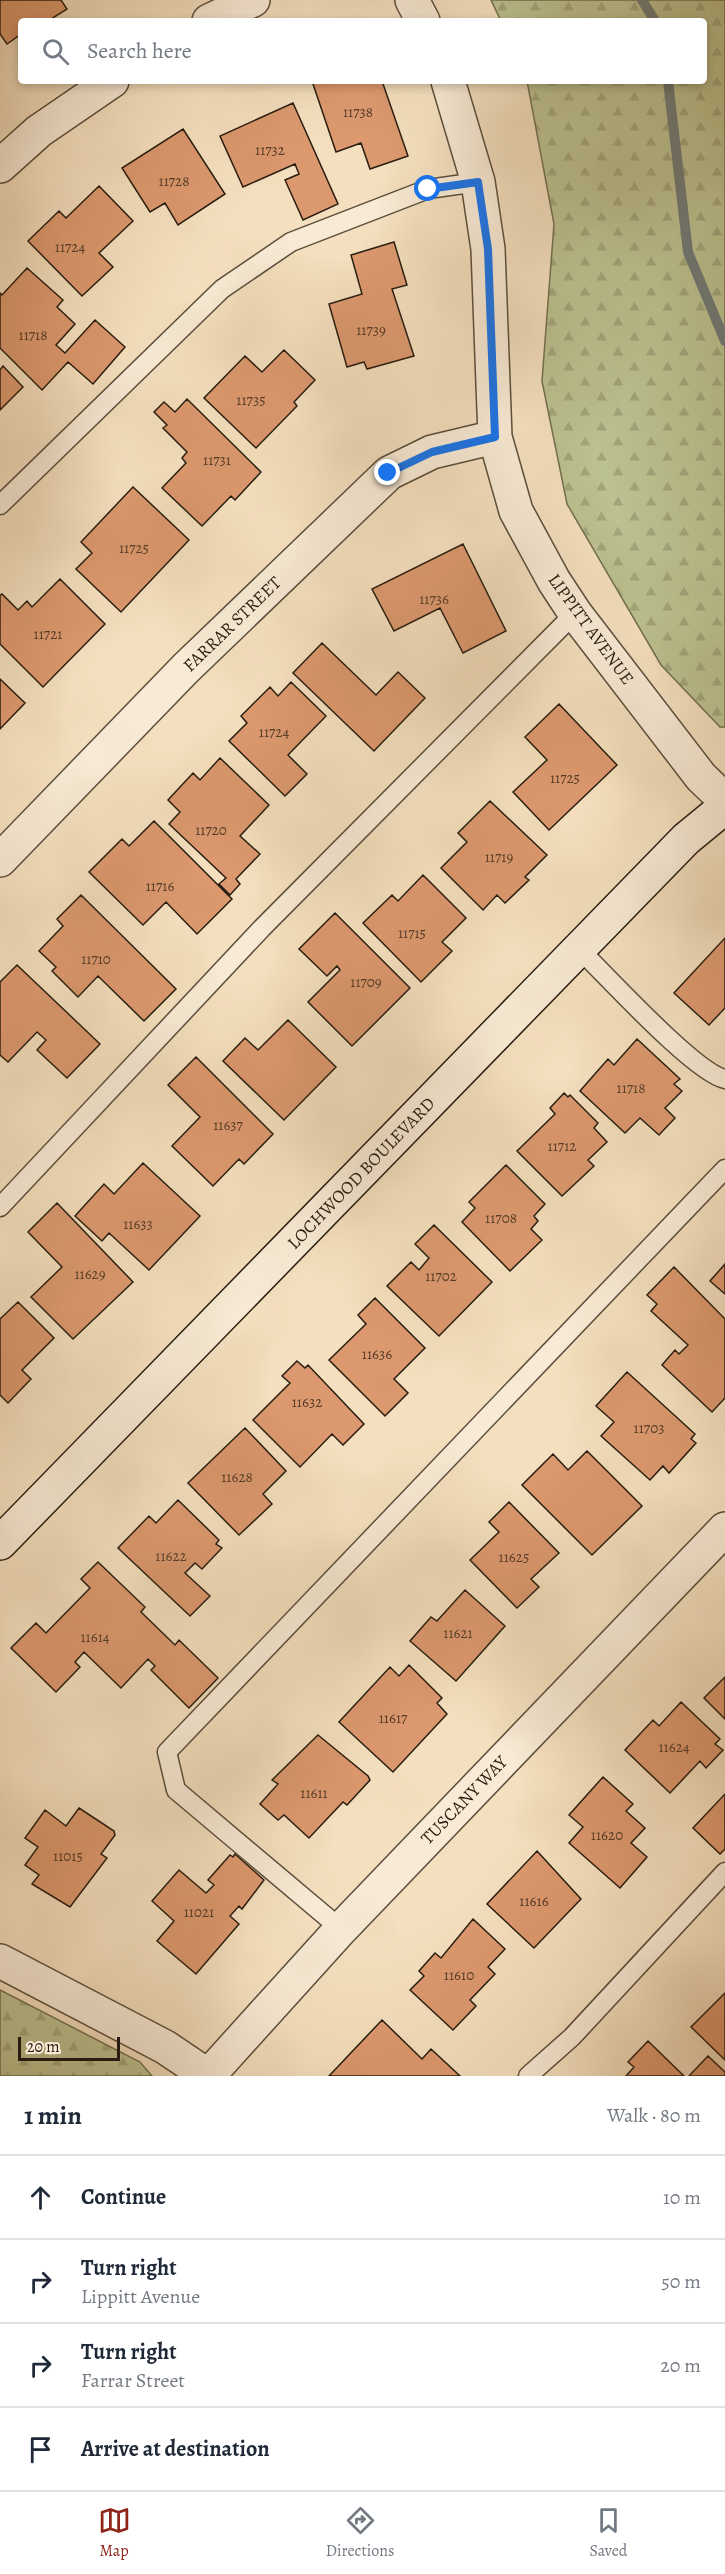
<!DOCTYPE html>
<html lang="en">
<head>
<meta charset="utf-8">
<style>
  :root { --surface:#fff; --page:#f2f2f3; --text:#1f2937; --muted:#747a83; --line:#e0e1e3; --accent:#8f2418 }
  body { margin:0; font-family:Alegreya,serif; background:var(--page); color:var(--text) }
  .scale { position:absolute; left:18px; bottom:15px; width:102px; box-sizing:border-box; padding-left:6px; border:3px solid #281d10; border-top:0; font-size:16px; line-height:21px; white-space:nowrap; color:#281d10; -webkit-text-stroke:4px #f8ead5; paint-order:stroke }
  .stop { position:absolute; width:18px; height:18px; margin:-14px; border:4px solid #1a73e8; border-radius:50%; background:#fff }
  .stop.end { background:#1a73e8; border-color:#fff; box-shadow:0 2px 6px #0008 }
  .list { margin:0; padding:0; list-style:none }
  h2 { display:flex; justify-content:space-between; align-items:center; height:78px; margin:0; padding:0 24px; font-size:26px }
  h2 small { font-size:20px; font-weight:400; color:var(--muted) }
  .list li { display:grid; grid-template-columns:39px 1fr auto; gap:18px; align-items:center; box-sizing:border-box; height:84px; padding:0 24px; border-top:2px solid var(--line) }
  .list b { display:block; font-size:22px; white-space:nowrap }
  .list p { margin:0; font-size:20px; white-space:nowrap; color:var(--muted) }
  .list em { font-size:20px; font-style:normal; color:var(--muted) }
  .icon { flex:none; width:33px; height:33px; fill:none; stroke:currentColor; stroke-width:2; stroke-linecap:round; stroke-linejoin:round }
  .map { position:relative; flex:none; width:725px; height:2076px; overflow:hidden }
  .search { position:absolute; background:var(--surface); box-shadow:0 3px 9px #0003; left:18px; right:18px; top:18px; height:66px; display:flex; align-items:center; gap:15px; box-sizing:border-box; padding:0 21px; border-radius:6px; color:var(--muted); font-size:22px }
  .sheet { height:414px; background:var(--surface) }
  nav { display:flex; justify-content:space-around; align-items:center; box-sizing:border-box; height:84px; border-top:2px solid var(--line); background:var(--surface); font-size:16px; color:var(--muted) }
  nav a { display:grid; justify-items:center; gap:3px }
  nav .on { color:var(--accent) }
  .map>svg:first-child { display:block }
  .forest { fill:url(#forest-firs); stroke:#726f50; stroke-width:1.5 }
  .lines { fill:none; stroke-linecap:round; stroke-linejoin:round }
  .stream { stroke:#717b78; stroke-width:10 }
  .building { fill:#dc986e; stroke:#281d10; stroke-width:1.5 }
  .lane-casing { stroke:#5b4e3c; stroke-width:21 }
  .street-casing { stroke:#5b4e3c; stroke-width:36 }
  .secondary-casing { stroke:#281d10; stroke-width:36 }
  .lane { stroke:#f8ead5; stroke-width:18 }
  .street { stroke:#f8ead5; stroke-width:33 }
  .secondary { stroke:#f8ead5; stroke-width:33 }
  .route { stroke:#1a73e8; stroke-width:8 }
  .labels { text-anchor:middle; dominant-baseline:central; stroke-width:4.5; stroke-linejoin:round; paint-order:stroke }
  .number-label { font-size:15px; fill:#553c28 }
  .street-label { font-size:18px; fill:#281d10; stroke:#f8ead5 }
</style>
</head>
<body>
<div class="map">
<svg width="725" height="2076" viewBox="0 0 725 2076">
  <defs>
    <pattern id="forest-firs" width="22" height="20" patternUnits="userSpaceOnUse" patternTransform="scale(1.5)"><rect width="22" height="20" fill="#bcc190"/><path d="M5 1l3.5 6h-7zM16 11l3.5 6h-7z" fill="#a2a57b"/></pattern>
  </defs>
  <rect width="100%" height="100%" fill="#f4dfbe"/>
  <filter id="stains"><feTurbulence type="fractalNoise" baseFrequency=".00333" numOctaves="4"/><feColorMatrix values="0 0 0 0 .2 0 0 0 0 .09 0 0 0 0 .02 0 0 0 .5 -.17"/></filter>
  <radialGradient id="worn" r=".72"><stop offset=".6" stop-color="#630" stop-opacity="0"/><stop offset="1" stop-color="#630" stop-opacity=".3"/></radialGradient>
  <!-- forest -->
  <path class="forest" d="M491,0h234v727h-5l-59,-62 -94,-161 -25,-123 12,-157 -27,-143h177v-60h-203z
    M0,1990l140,72 12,14h-152z"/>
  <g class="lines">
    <!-- stream -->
    <path class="stream" d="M642,0l13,21
      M668,81l20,171 37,89"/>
  </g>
  <!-- building -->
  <path class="building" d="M0,0h61l6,9 -19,12h-27v13l-14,10 -7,-10z
    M312,81h70l26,75 -38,13 -9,-26 -25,9z
    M293,103l45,101 -35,16 -18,-40 14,-6 -4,-10 -52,23 -23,-51z
    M183,129l42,65 -47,31 -13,-22 -15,9 -28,-44z
    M99,186l34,35 -34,32 14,14 -31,29 -54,-55 31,-30 7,7z
    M394,242l13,43 -15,4 22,67 -47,13 -3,-7 -17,5 -18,-63 33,-10 -11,-39z
    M27,268l36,32 -6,7 18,17 -19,21 9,8 30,-33 30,27 -32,37 -25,-22 -26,28 -42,-42v-55l2,2z
    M284,350l31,30 -21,22 3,4 -41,42 -52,-50 41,-42 17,16z
    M3,366l20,21 -23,23v-40z
    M187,399l74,73 -26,28 -4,-4 -29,30 -40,-38 24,-25 -4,-5 5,-6 -24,-24 4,-3 -13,-13 10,-10 11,10z
    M133,487l56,53 -68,72 -45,-43 16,-16 -11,-11z
    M463,544l43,87 -43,22 -23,-45 -46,23 -22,-42z
    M60,579l45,45 -62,63 -43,-43v-49l2,-1 16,16 9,-9 5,6z
    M322,643l54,52 22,-23 27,26 -51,53 -81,-78z
    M0,679l25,24 -25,26z
    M291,682l35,34 -38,39 19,19 -22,22 -56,-55 18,-18 -6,-7 29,-29 8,9z
    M559,704l58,61 -68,65 -36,-38 34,-32 -22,-23z
    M220,758l49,47 -29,31 20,18 -24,25 4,5 -10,11 -11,-11 7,-6 -57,-54 11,-12 -12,-12 25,-27 7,7z
    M490,801l57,54 -22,22 4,3 -24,23 -8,-8 -14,15 -42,-42 26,-26 -9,-9z
    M154,821l78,78 -35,35 -31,-32 -23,23 -54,-53 33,-33 7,7z
    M423,875l43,43 -24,24 10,9 -31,31 -58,-59 29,-28 6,6z
    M81,895l95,94 -32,32 -46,-45 -20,21 -26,-26 4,-4 -17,-16 24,-25 -6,-7z
    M335,913l75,75 -58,58 -44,-44 32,-32 -3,-4 -10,10 -28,-27z
    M725,938v70l-16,17 -35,-32z
    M17,965l83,79 -33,34 -30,-28 9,-10 -9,-8 -29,30 -8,-7v-73z
    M288,1020l48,47 -52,53 -61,-59 22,-23 13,12z
    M637,1039l43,40 -6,5 8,7 -17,17 10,10 -16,17 -19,-17 -15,15 -45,-42 28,-32 6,6z
    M196,1057l77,77 -29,30 -5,-5 -26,27 -41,-40 28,-29 -32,-32z
    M564,1093l4,4 2,-2 28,28 -4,5 13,14 -19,18 6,6 -32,30 -45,-45 38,-37 -5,-6z
    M143,1163l57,53 -51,54 -40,-37 -7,8 -27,-25 29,-32 10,10z
    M506,1165l39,39 -11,12 4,5 -7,8 11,11 -32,31 -48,-49 13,-14 -6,-6z
    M57,1203l76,79 -60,57 -42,-42 31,-30 -34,-35z
    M434,1225l58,57 -53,54 -52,-50 24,-24 8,8 10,-12 -14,-14z
    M725,1264v30l-15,-13z
    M674,1267l51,52v79l-13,14 -50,-47 13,-15 4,4 9,-9 -37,-34 6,-7 -10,-9z
    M375,1298l50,50 -31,31 14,14 -23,23 -56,-56 37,-36 -8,-9z
    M18,1302l36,36 -32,32 9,9 -23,24 -8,-8v-76z
    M297,1361l8,7 3,-3 56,59 -21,21 -11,-11 -32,33 -47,-47 37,-37 -8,-7z
    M627,1372l68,62 -4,5 5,4 -27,30 -6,-7 -13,14 -49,-44 13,-14 -18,-16z
    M245,1428l41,43 -23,23 9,10 -33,31 -51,-52z
    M587,1451l55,55 -50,49 -70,-70 31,-31 15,16z
    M178,1500l41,40 -3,4 6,4 -20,21 -7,-6 -10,10 25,23 -20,20 -72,-68 31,-32 7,7z
    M509,1502l50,51 -28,26 8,8 -22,21 -47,-48 29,-28 -10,-10z
    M98,1562l47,45 -4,5 34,33 4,-5 39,38 -29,30 -38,-38 4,-4 -7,-7 -27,29 -37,-36 -9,10 5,5 -24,25 -45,-44 25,-25 10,10 44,-45 -9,-9z
    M465,1590l40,36 -49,55 -46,-40 21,-24 6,4z
    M409,1665l33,33 -5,5 10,11 -54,58 -54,-50 51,-55 9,9z
    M725,1677v42l-21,-21z
    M681,1702l39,37 -5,5 8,6 -17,18 -6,-7 -30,32 -45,-43 28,-30 6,6z
    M318,1735l50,41 2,4 -23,25 -4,-3 -34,36 -25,-23 -6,5 -18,-16 18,-20 -6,-4z
    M603,1777l30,27 -7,7 19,17 -14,15 16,14 -27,31 -51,-45 14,-16 -14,-12z
    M725,1794v55l-5,5 -27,-26z
    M79,1808l35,23 1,4 -14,19 6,4 -37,49 -38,-23 7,-9 -14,-10 13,-18 -13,-9 20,-28 21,16z
    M537,1851l44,48 -47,49 -47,-44z
    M235,1854l29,26 -22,29 -3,-3 -9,10 9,8 -43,50 -39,-33 17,-20 -22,-20 27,-31 27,23 8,-8 -6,-5 22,-25 3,2z
    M473,1919l32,30 -17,18 7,7 -25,26 6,6 -23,24 -43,-40 14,-14 -5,-5 16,-18 6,5z
    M725,1993v67l-34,-33z
    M382,2020l40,39 9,-10 29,27h-131z
    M648,2041l36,35h-58l8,-9 -6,-5z
    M708,2056l17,16v4h-36z"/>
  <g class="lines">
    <!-- lane casing -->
    <g class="lane-casing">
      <path id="lane" d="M0,505l222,-216 69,-47 137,-53 50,-7
        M579,949c27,26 116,124 146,130
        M0,1207l262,-279 313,-315
        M341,1929l-165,-139 -9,-38 558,-583
        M528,2076l44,-39 153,-165"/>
    </g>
    <!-- street casing -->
    <g class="street-casing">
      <path id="street" d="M412,0l11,21
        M209,21l44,-21
        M448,81l30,101 10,67 7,188 21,74 38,70 21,32 126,164 24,23
        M0,166l39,-35 73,-50
        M0,860l186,-192 203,-195 43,-21 63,-15
        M0,1961l165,86 43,29
        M208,2076l133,-147 384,-400"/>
    </g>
    <!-- secondary casing -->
    <g class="secondary-casing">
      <path id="secondary" d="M0,1543l686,-704 39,-32"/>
    </g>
    <!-- lane -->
    <use href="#lane" class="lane"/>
    <!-- street -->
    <use href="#street" class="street"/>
    <!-- secondary -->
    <use href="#secondary" class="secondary"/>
  </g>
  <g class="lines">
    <!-- route -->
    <path class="route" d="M388,473l44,-21 63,-15 -7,-188 -10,-67 -50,7"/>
  </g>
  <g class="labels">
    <!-- number labels -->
    <g class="number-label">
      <text x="358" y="112">11738</text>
      <text x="270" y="150">11732</text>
      <text x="174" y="181">11728</text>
      <text x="70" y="247">11724</text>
      <text x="371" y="330">11739</text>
      <text x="33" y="335">11718</text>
      <text x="251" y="400">11735</text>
      <text x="217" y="460">11731</text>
      <text x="134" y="548">11725</text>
      <text x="434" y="599">11736</text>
      <text x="48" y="634">11721</text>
      <text x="274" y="732">11724</text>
      <text x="565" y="778">11725</text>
      <text x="211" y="830">11720</text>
      <text x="499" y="857">11719</text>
      <text x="160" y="886">11716</text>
      <text x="412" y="933">11715</text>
      <text x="96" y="959">11710</text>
      <text x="366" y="982">11709</text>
      <text x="631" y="1088">11718</text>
      <text x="228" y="1125">11637</text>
      <text x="562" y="1146">11712</text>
      <text x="501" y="1218">11708</text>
      <text x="138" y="1224">11633</text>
      <text x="90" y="1274">11629</text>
      <text x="441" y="1276">11702</text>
      <text x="377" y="1354">11636</text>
      <text x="307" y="1402">11632</text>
      <text x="649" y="1428">11703</text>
      <text x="237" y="1477">11628</text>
      <text x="171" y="1556">11622</text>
      <text x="514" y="1557">11625</text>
      <text x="458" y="1633">11621</text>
      <text x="95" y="1637">11614</text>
      <text x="393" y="1718">11617</text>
      <text x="674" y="1747">11624</text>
      <text x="314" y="1793">11611</text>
      <text x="607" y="1835">11620</text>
      <text x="68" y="1856">11015</text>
      <text x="534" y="1901">11616</text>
      <text x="199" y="1912">11021</text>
      <text x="459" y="1975">11610</text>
    </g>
    <!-- street labels -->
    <g class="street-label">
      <text transform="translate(232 624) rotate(-44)">FARRAR STREET</text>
      <text transform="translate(591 629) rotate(54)">LIPPITT AVENUE</text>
      <text transform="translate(361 1173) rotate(-46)">LOCHWOOD BOULEVARD</text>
      <text transform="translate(464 1800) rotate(-46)">TUSCANY WAY</text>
    </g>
  </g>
  <rect width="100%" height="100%" filter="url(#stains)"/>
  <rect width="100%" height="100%" fill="url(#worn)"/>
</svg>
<div class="scale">20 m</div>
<div class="stop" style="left:428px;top:189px"></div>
<div class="stop end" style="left:388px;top:473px"></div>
<div class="search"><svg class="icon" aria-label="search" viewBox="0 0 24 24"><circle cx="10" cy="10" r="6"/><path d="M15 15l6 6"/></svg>Search here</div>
</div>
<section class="sheet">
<h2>1 min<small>Walk · 80 m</small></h2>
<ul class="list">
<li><svg class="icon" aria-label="ahead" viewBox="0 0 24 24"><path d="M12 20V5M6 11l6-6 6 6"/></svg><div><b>Continue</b></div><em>10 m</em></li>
<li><svg class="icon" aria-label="right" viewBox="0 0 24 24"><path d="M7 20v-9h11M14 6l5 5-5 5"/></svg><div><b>Turn right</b><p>Lippitt Avenue</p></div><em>50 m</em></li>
<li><svg class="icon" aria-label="right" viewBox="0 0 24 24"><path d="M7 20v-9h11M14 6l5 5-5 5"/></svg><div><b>Turn right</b><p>Farrar Street</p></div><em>20 m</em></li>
<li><svg class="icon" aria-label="arrive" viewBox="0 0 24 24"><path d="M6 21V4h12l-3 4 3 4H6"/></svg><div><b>Arrive at destination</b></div></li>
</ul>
</section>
<nav>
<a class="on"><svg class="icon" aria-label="map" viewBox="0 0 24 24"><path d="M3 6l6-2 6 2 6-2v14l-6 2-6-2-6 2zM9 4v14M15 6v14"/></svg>Map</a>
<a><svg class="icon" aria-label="directions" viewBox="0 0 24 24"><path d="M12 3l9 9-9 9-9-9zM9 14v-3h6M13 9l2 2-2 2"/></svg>Directions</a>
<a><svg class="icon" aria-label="saved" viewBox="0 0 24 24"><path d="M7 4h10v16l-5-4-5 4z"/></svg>Saved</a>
</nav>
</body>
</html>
